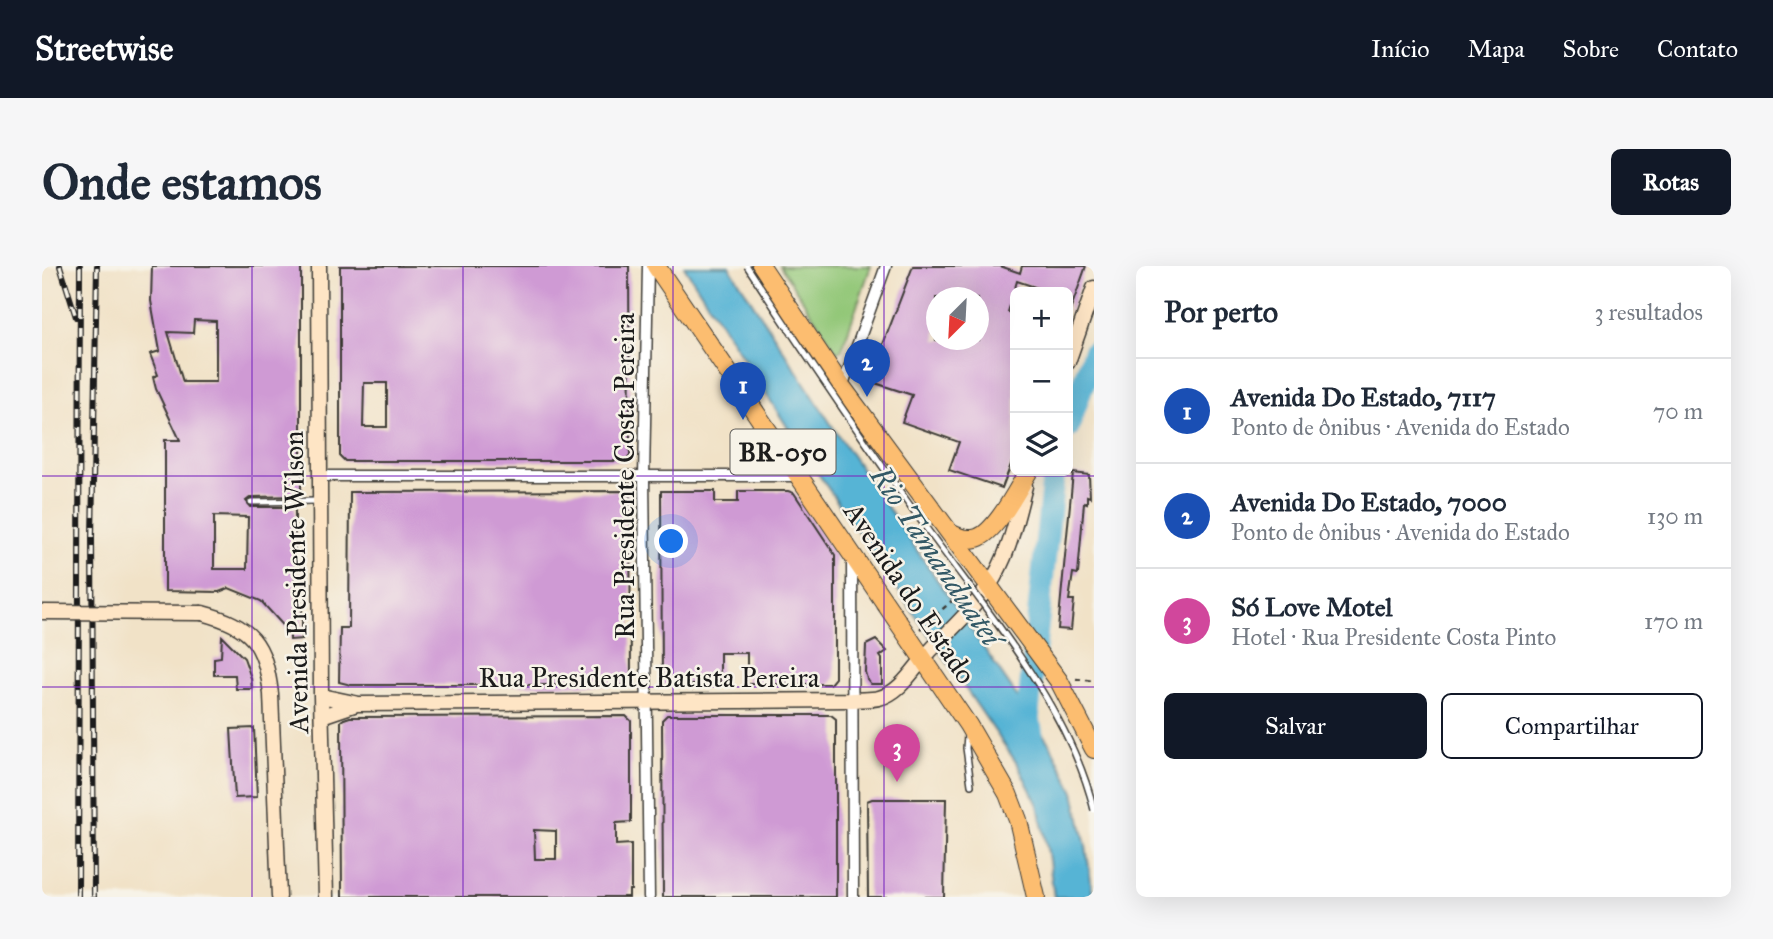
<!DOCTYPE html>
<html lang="pt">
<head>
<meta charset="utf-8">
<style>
  :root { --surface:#fff; --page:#f6f6f7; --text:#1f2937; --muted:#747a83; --line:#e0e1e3; --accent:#111827 }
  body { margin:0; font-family:"IM FELL Great Primer",serif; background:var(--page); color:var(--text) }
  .controls { position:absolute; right:21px; top:21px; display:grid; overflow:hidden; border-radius:10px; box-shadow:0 7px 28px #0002 }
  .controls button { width:63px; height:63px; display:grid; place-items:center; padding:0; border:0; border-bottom:2px solid var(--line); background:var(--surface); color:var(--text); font:35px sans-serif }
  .compass { position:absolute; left:884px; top:21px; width:63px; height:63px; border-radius:50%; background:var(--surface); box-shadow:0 7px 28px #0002; rotate:204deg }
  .you { position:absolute; left:630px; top:276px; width:24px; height:24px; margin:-18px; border:5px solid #fff; border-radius:50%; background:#1a73e8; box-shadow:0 0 0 10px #1a73e833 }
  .badge { display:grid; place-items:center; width:46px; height:46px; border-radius:50%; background:var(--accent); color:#fff; font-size:23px; font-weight:700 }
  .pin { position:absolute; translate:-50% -58px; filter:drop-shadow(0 2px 4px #0008) }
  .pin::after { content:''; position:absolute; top:37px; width:24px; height:21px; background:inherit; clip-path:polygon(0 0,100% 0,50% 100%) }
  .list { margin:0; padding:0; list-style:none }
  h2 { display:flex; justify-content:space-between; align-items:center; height:91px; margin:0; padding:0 28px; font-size:30px }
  h2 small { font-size:23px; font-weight:400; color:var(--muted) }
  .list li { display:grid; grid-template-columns:46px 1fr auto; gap:21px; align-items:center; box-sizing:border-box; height:105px; padding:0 28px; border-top:2px solid var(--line) }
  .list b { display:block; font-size:26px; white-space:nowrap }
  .list p { margin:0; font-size:23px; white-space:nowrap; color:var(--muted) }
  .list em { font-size:23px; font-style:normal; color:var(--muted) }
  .actions { display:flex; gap:14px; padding:21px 28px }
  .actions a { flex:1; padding:16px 0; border:2px solid var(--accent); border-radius:10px; text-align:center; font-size:24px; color:var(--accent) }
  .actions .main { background:var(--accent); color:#fff }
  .icon { flex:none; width:38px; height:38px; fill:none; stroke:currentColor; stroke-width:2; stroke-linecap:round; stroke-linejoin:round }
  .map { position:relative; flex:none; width:1052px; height:631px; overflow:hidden; border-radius:10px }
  header { display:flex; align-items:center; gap:42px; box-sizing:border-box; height:98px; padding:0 35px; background:var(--accent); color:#fff }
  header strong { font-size:33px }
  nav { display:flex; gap:38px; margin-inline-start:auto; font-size:24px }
  .intro { display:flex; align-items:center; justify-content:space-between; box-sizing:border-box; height:168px; padding:0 42px }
  h1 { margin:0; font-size:49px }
  .button { padding:18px 32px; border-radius:10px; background:var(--accent); color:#fff; font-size:24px; font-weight:700 }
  main { display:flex; gap:42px; padding:0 42px }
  aside { flex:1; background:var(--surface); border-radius:10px; box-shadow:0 7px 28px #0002 }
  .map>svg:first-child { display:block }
  .green { fill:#93c778; stroke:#58724a; stroke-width:2 }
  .water { fill:#56b4d5; stroke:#396878; stroke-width:2 }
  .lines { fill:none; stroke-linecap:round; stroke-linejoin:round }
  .river { stroke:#56b4d5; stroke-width:23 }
  .building { fill:#cf9ad4; fill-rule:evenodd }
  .service-casing { stroke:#3c3a36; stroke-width:8 }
  .minor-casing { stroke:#3c3a36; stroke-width:13 }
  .secondary-casing { stroke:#3c3a36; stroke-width:17 }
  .trunk-casing { stroke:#3c3a36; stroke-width:20 }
  .path { stroke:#3c3a36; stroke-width:2.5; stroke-dasharray:5 5; stroke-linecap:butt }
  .service { stroke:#fff; stroke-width:5 }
  .minor { stroke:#fff; stroke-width:10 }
  .secondary { stroke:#fee5c5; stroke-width:14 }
  .trunk { stroke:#fcbd6f; stroke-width:18 }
  .rail-casing { stroke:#1c1c1c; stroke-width:6 }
  .rail { stroke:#f7f3e8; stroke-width:3.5; stroke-dasharray:10; stroke-linecap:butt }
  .service-bridge-casing { stroke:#3c3a36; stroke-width:8; stroke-linecap:butt }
  .secondary-bridge-casing { stroke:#3c3a36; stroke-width:17; stroke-linecap:butt }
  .service-bridge { stroke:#fff; stroke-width:5 }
  .secondary-bridge { stroke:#fee5c5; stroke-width:14 }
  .grid { fill:none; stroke:#7b2cbf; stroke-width:2; stroke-opacity:0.55 }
  .labels { text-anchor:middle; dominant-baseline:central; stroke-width:5; stroke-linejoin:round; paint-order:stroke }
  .shield { fill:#f7f3e8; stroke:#5e5c59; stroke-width:2 }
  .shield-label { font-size:26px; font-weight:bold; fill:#1c1c1c }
  .street-label { font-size:28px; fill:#1c1c1c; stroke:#f7f3e8 }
  .water-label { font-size:30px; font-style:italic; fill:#335966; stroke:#f7f3e8 }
</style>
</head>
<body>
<header>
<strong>Streetwise</strong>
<nav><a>Início</a><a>Mapa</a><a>Sobre</a><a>Contato</a></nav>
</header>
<div class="intro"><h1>Onde estamos</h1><a class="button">Rotas</a></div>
<main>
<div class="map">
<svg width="1052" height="631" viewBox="0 0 1052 631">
  <rect width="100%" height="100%" fill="#f7f3e8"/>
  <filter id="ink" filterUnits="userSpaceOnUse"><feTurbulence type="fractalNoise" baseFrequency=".0143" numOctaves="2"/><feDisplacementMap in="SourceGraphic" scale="14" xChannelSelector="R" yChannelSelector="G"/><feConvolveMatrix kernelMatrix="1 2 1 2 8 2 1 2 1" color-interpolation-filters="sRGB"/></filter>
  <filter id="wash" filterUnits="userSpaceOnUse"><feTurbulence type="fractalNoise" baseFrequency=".00686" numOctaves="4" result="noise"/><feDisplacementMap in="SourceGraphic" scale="28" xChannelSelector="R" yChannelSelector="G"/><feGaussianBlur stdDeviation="1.57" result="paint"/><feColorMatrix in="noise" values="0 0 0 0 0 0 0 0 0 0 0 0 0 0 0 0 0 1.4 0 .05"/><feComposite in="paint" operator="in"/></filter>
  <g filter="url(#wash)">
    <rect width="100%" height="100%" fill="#f1e2c7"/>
    <!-- green -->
    <path class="green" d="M738,0h91l-29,83 -5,3z"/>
    <!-- water -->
    <path class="water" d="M642,0h45l109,169 213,311 23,46 12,54 7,51h-39l-6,-44 -10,-48 -20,-40 -212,-309z"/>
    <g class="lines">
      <!-- river -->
      <path class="river" d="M1026,161l26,-75
        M991,476l-5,-30 26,-241"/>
    </g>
    <g id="blocks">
      <!-- building -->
      <path class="building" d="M110,0h149v230l-50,1 -5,4 5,6h44v96h7v36l-12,1v-7l-29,-32 -32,-13 -10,4 -54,-1v-151h15l-24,-51 -3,-12 5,-2 -8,-21 10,-3 -9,-50zM152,54l22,1v61h-33l-15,-50 25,1zM172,250l34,1 -1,52h-33z
        M298,0h289l1,190 -5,5h-280l-5,-5zM322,117h23v44h-24z
        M871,0h87l20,7 2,-7h64l-17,48 -1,-22h-18l-33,-11 -9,31 7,2v140l-13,34 -53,-18 10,-28 -57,-20 10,-27 -43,-14zM894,32h42v42h-42z
        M1031,207l16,2 1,22 -3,-1v7l-3,-1 -6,72 -5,-1 -4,27h5l-3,30 -13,-1z
        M584,225l4,5 1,184 -5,5h-275l-12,-3 1,-54h9l1,-136z
        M619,225h54v11h23v-11h50l6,2 41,62v123l-5,6h-83v-31h-27v32h-58z
        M180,370l22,22 7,20 1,11h-16l-1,-14h-21v-17l7,-1z
        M834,374l11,11 -7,5 2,3v25h-11l-4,-5 -2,-7 1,-27z
        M625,449h164l5,4v178h-173l-1,-177z
        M584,450l5,5v101l-15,1v22l15,-1v46h-2v7h-287l-1,-176 3,-2 6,-2zM492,564l22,1v28h-21z
        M212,462l3,69 -22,1 -4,-69z
        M830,533h74l-2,98h-76l-1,-96z"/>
    </g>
  </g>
  <g filter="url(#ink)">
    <use href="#blocks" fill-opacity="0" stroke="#3c3a36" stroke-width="2"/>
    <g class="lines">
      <!-- service casing -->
      <g class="service-casing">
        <path id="service" d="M209,236l68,-1
          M925,469l-1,13 5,37"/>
      </g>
      <!-- minor casing -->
      <g class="minor-casing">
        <path id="minor" d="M606,0l-4,211 5,420
          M800,121l44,-121
          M277,210h481
          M810,291l1,340"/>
      </g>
      <!-- secondary casing -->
      <g class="secondary-casing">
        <path id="secondary" d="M277,0l2,430 5,201
          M1026,96l26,-74
          M160,347c50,13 63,30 69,81l8,203
          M279,430l38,8 493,-4c9,-1 19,0 27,-2 23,-6 36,-32 51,-47 20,-21 42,-40 58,-64 21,-30 28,-67 37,-101
          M280,450l35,-12"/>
      </g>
      <!-- trunk casing -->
      <g class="trunk-casing">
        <path id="trunk" d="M614,0l312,459 40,69 10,26 18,77
          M719,0l81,121 217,294 35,68
          M908,267c7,4 17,8 27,5 19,-6 40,-48 51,-66"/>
      </g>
      <!-- path -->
      <path class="path" d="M878,363l42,-37
        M1034,413l18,2"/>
      <!-- service -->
      <use href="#service" class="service"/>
      <!-- minor -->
      <use href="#minor" class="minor"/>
      <!-- secondary -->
      <use href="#secondary" class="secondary"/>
      <!-- trunk -->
      <use href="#trunk" class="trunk"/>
      <!-- rail casing -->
      <g class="rail-casing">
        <path id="rail" d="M18,0l16,51
          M36,631l2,-631
          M52,631l-2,-360 5,-271"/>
      </g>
      <!-- rail -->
      <use href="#rail" class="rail"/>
      <!-- service-bridge casing -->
      <g class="service-bridge-casing">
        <path id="service-bridge" d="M705,0c57,87 116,174 177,259 61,84 146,183 170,285"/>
      </g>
      <!-- secondary-bridge casing -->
      <g class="secondary-bridge-casing">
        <path id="secondary-bridge" d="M0,346l160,1"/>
      </g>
      <!-- service-bridge -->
      <use href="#service-bridge" class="service-bridge"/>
      <!-- secondary-bridge -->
      <use href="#secondary-bridge" class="secondary-bridge"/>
    </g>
  </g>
  <!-- grid -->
  <path class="grid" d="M210,0v631M421,0v631M631,0v631M842,0v631M0,210h1052M0,421h1052"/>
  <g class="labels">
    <!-- shield labels -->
    <rect class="shield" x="688.5" y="163.5" width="105" height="45" rx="5"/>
    <g class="shield-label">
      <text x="741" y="186">BR-050</text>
    </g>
    <!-- street labels -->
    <g class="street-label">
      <text transform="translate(582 210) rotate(-90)">Rua Presidente Costa Pereira</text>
      <text transform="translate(254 316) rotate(-91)">Avenida Presidente Wilson</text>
      <text transform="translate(868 327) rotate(56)">Avenida do Estado</text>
      <text x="607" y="411">Rua Presidente Batista Pereira</text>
    </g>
    <!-- water labels -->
    <g class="water-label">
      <text transform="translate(894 290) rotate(56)">Rio Tamanduateí</text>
    </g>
  </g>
</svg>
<div class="controls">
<button>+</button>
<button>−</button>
<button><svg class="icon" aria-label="layers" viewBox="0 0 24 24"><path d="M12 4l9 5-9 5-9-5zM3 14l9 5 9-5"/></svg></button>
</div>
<svg class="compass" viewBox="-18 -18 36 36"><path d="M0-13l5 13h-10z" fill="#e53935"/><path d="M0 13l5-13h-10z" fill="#747a83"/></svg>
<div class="you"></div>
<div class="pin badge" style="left:701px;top:154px;background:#1a4fb4">1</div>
<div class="pin badge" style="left:825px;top:131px;background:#1a4fb4">2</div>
<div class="pin badge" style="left:855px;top:516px;background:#d1479c">3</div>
</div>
<aside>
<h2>Por perto<small>3 resultados</small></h2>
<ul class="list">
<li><span class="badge" style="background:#1a4fb4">1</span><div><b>Avenida Do Estado, 7117</b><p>Ponto de ônibus · Avenida do Estado</p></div><em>70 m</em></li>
<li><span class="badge" style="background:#1a4fb4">2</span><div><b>Avenida Do Estado, 7000</b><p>Ponto de ônibus · Avenida do Estado</p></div><em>130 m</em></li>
<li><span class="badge" style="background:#d1479c">3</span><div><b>Só Love Motel</b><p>Hotel · Rua Presidente Costa Pinto</p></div><em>170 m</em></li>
</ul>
<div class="actions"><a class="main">Salvar</a><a>Compartilhar</a></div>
</aside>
</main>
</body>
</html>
